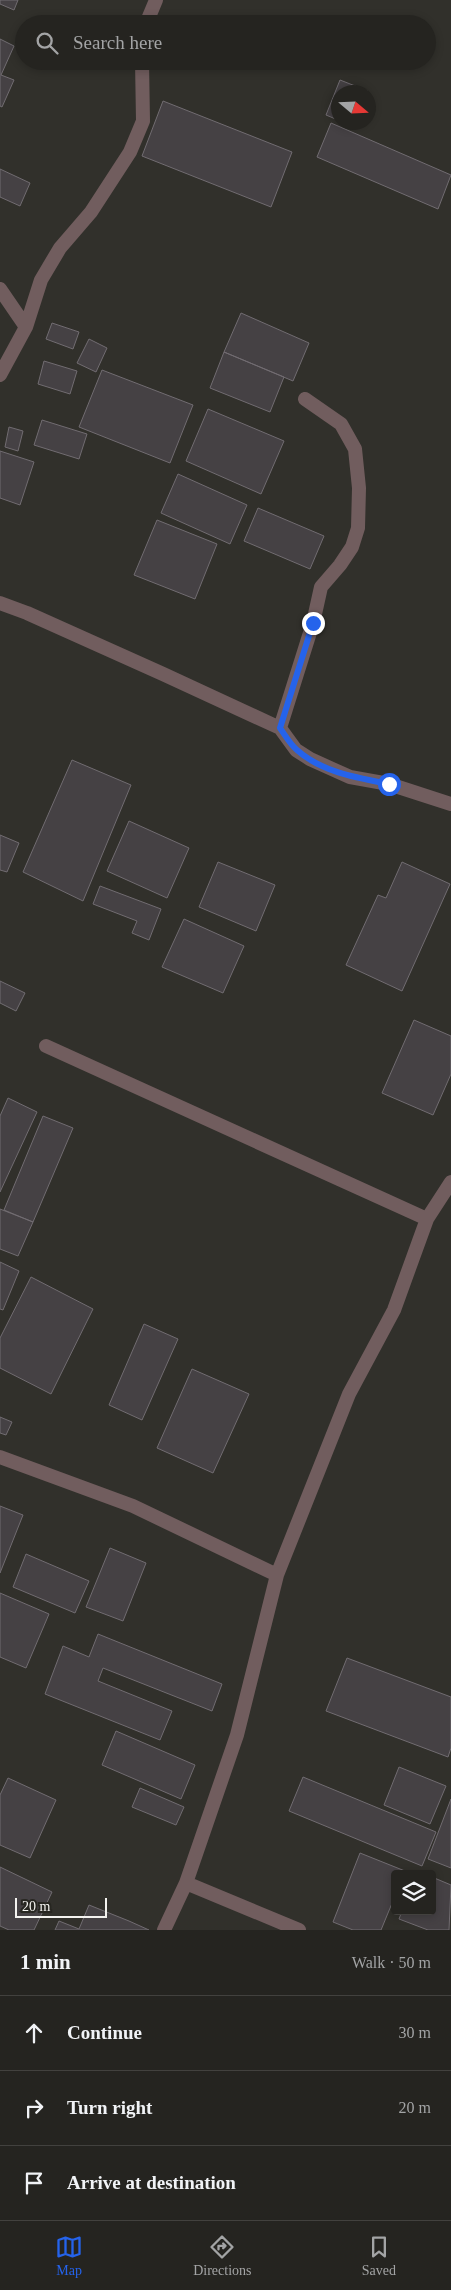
<!DOCTYPE html>
<html lang="en">
<head>
<meta charset="utf-8">
<style>
  :root { --surface:#252420; --page:#31302d; --text:#f1f3f6; --muted:#a3a4a5; --line:#42413e; --accent:#2563eb }
  body { margin:0; font-family:Georgia,serif; background:var(--page); color:var(--text) }
  .controls { position:absolute; right:15px; bottom:15px; display:grid; overflow:hidden; border-radius:5px; box-shadow:0 2px 8px #0003 }
  .controls button { width:45px; height:45px; display:grid; place-items:center; padding:0; border:0; border-bottom:1px solid var(--line); background:var(--surface); color:var(--text); font:25px sans-serif }
  .compass { position:absolute; left:331px; top:85px; width:45px; height:45px; border-radius:50%; background:var(--surface); box-shadow:0 2px 8px #0003; rotate:109deg }
  .scale { position:absolute; left:15px; bottom:12px; width:92px; box-sizing:border-box; padding-left:5px; border:2px solid #f3f2ef; border-top:0; font-size:14px; line-height:18px; white-space:nowrap; color:#f3f2ef; -webkit-text-stroke:4px #272621; paint-order:stroke }
  .stop { position:absolute; width:15px; height:15px; margin:-11px; border:4px solid #2563eb; border-radius:50%; background:#fff }
  .stop.end { background:#2563eb; border-color:#fff; box-shadow:0 1px 5px #0008 }
  .list { margin:0; padding:0; list-style:none }
  h2 { display:flex; justify-content:space-between; align-items:center; height:65px; margin:0; padding:0 20px; font-size:21px }
  h2 small { font-size:16px; font-weight:400; color:var(--muted) }
  .list li { display:grid; grid-template-columns:32px 1fr auto; gap:15px; align-items:center; box-sizing:border-box; height:75px; padding:0 20px; border-top:1px solid var(--line) }
  .list b { display:block; font-size:19px; white-space:nowrap }
  .list em { font-size:16px; font-style:normal; color:var(--muted) }
  .icon { flex:none; width:28px; height:28px; fill:none; stroke:currentColor; stroke-width:2; stroke-linecap:round; stroke-linejoin:round }
  .map { position:relative; flex:none; width:451px; height:1930px; overflow:hidden }
  .search { position:absolute; background:var(--surface); box-shadow:0 2px 8px #0003; left:15px; right:15px; top:15px; height:55px; display:flex; align-items:center; gap:12px; box-sizing:border-box; padding:0 18px; border-radius:28px; color:var(--muted); font-size:19px }
  .sheet { height:290px; background:var(--surface) }
  nav { display:flex; justify-content:space-around; align-items:center; box-sizing:border-box; height:70px; border-top:1px solid var(--line); background:var(--surface); font-size:14px; color:var(--muted) }
  nav a { display:grid; justify-items:center; gap:2px }
  nav .on { color:var(--accent) }
  .map>svg:first-child { display:block }
  .building { fill:#454144; stroke:#716c71 }
  .lines { fill:none; stroke-linecap:round; stroke-linejoin:round }
  .minor { stroke:#715d5e; stroke-width:14 }
  .route { stroke:#2563eb; stroke-width:6 }
</style>
</head>
<body>
<div class="map">
<svg width="451" height="1930" viewBox="0 0 451 1930">
  <rect width="100%" height="100%" fill="#31302b"/>
  <!-- building -->
  <path class="building" d="M0,0h18l-4,10 -14,-6z
    M0,39l14,7 -13,29 13,5 -12,27 -2,-1z
    M340,80l28,11 -30,1v28l-12,-5z
    M163,101l129,51 -21,55 -129,-51z
    M331,123l120,52 -13,34 -121,-52z
    M0,169l30,14 -10,23 -20,-9z
    M241,313l68,30 -16,38 -69,-29z
    M52,323l27,9 -6,17 -27,-10z
    M89,339l18,9 -11,24 -19,-9z
    M224,352l60,25 -14,35 -60,-24z
    M44,361l33,10 -7,23 -32,-10z
    M102,370l91,35 -23,58 -91,-36z
    M208,409l76,32 -23,53 -75,-33z
    M42,420l45,14 -8,25 -45,-14z
    M9,427l14,4 -5,20 -13,-4z
    M0,451l34,11 -14,43 -20,-7z
    M178,474l69,31 -17,39 -69,-31z
    M258,508l66,28 -14,33 -66,-28z
    M157,520l60,24 -22,55 -61,-24z
    M72,760l59,25 -48,116 -60,-29z
    M129,821l60,27 -22,50 -60,-27z
    M0,835l19,8 -12,29 -7,-2z
    M218,862l57,23 -19,46 -57,-24z
    M402,862l48,22 -48,107 -56,-26 32,-70 8,3z
    M100,886l61,23 -12,31 -17,-7 5,-12 -44,-17z
    M184,919l60,27 -21,47 -61,-26z
    M0,981l25,12 -9,18 -16,-8z
    M414,1020l37,16v38l-18,41 -51,-22z
    M8,1098l29,14 -37,80v-76z
    M43,1116l30,12 -40,94 -29,-12z
    M0,1209l33,13 -15,34 -18,-7z
    M0,1262l19,9 -16,39 -3,-1z
    M31,1277l62,32 -42,85 -51,-26v-30z
    M144,1324l34,15 -36,81 -33,-15z
    M192,1369l57,25 -36,79 -56,-25z
    M0,1417l12,5 -6,13 -6,-2z
    M0,1506l23,9 -23,58z
    M110,1548l36,15 -23,58 -37,-14z
    M26,1554l63,27 -14,32 -62,-26z
    M0,1593l49,21 -23,54 -26,-11z
    M98,1634l124,50 -10,27 -109,-43 -5,13 74,30 -12,29 -115,-46 18,-48 26,11z
    M347,1658l104,39v51l-3,9 -122,-46z
    M116,1731l79,34 -14,34 -79,-34z
    M399,1767l47,19 -16,38 -46,-19z
    M303,1777l133,55 -14,34 -133,-55z
    M8,1778l48,22 -26,58 -30,-13v-50z
    M140,1788l44,19 -8,18 -44,-18z
    M451,1799v69l-23,-9z
    M360,1853l45,18 -1,3h-9v22l-14,34h-28l-20,-8z
    M0,1867l52,25 -18,38h-25l-9,-4z
    M432,1877l19,8 -2,45h-21l-29,-11 3,-8h30z
    M89,1905l40,16 20,9h-94l4,-9 20,8z"/>
  <g class="lines">
    <!-- minor -->
    <path class="minor" d="M146,24l10,-24
      M0,289l26,38
      M0,375l26,-48 15,-47 19,-32 31,-36 39,-60 13,-31 -1,-60
      M0,603l27,10 136,61 117,54 16,22 14,9 40,18 39,7 62,20
      M280,728l33,-105 8,-36 19,-22 12,-18 6,-19 1,-40 -4,-39 -14,-25 -36,-25
      M46,1046l381,173
      M0,1457l133,49 144,69
      M186,1883l113,47
      M164,1930l22,-47 51,-148 40,-160 72,-181 45,-84 33,-91 24,-37"/>
  </g>
  <g class="lines">
    <!-- route -->
    <path class="route" d="M313,623l-33,105c5,7 10,16 17,22 24,22 61,28 92,34"/>
  </g>
</svg>
<div class="controls">
<button><svg class="icon" aria-label="layers" viewBox="0 0 24 24"><path d="M12 4l9 5-9 5-9-5zM3 14l9 5 9-5"/></svg></button>
</div>
<svg class="compass" viewBox="-18 -18 36 36"><path d="M0-13l5 13h-10z" fill="#e53935"/><path d="M0 13l5-13h-10z" fill="#a3a4a5"/></svg>
<div class="scale">20 m</div>
<div class="stop" style="left:389px;top:784px"></div>
<div class="stop end" style="left:313px;top:623px"></div>
<div class="search"><svg class="icon" aria-label="search" viewBox="0 0 24 24"><circle cx="10" cy="10" r="6"/><path d="M15 15l6 6"/></svg>Search here</div>
</div>
<section class="sheet">
<h2>1 min<small>Walk · 50 m</small></h2>
<ul class="list">
<li><svg class="icon" aria-label="ahead" viewBox="0 0 24 24"><path d="M12 20V5M6 11l6-6 6 6"/></svg><div><b>Continue</b></div><em>30 m</em></li>
<li><svg class="icon" aria-label="right" viewBox="0 0 24 24"><path d="M7 20v-9h11M14 6l5 5-5 5"/></svg><div><b>Turn right</b></div><em>20 m</em></li>
<li><svg class="icon" aria-label="arrive" viewBox="0 0 24 24"><path d="M6 21V4h12l-3 4 3 4H6"/></svg><div><b>Arrive at destination</b></div></li>
</ul>
</section>
<nav>
<a class="on"><svg class="icon" aria-label="map" viewBox="0 0 24 24"><path d="M3 6l6-2 6 2 6-2v14l-6 2-6-2-6 2zM9 4v14M15 6v14"/></svg>Map</a>
<a><svg class="icon" aria-label="directions" viewBox="0 0 24 24"><path d="M12 3l9 9-9 9-9-9zM9 14v-3h6M13 9l2 2-2 2"/></svg>Directions</a>
<a><svg class="icon" aria-label="saved" viewBox="0 0 24 24"><path d="M7 4h10v16l-5-4-5 4z"/></svg>Saved</a>
</nav>
</body>
</html>
